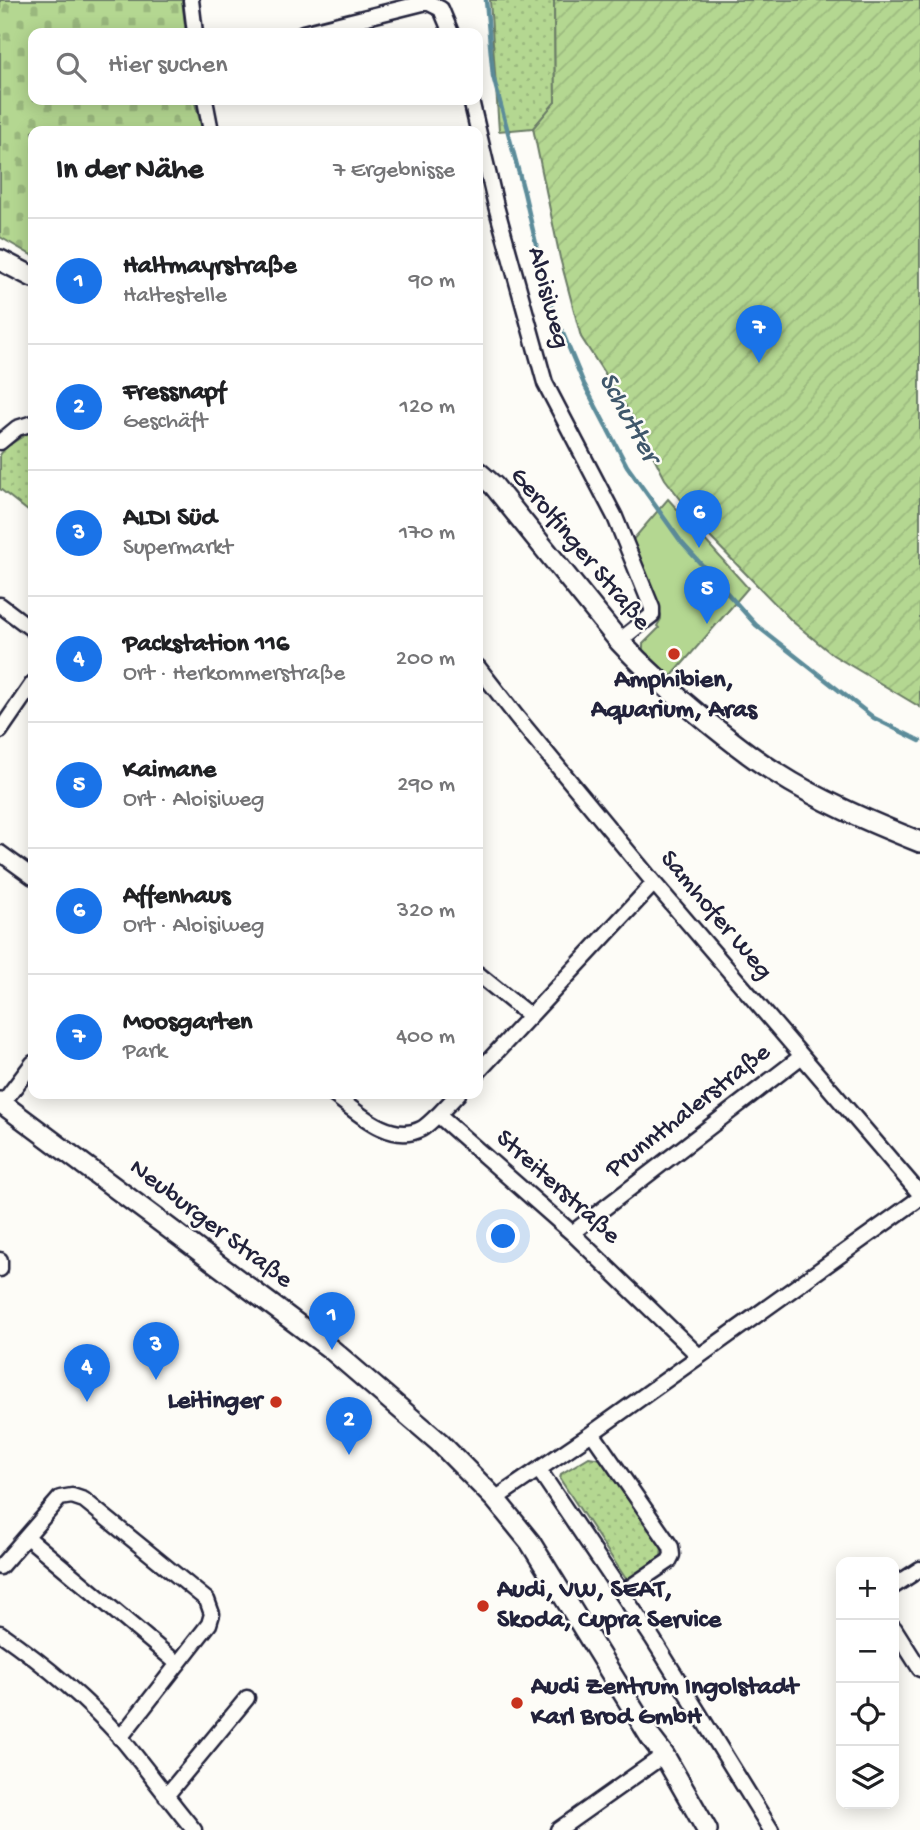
<!DOCTYPE html>
<html lang="de">
<head>
<meta charset="utf-8">
<style>
  :root { --surface:#fff; --page:#f2f2f2; --text:#202124; --muted:#757577; --line:#e0e0e0; --accent:#1a73e8 }
  body { margin:0; font-family:"Gochi Hand",sans-serif; background:var(--page); color:var(--text) }
  .controls { position:absolute; right:21px; bottom:21px; display:grid; overflow:hidden; border-radius:14px; box-shadow:0 4px 18px #0003 }
  .controls button { width:63px; height:63px; display:grid; place-items:center; padding:0; border:0; border-bottom:2px solid var(--line); background:var(--surface); color:var(--text); font:35px sans-serif }
  .you { position:absolute; left:504px; top:1237px; width:24px; height:24px; margin:-18px; border:5px solid #fff; border-radius:50%; background:#1a73e8; box-shadow:0 0 0 10px #1a73e833 }
  .badge { display:grid; place-items:center; width:46px; height:46px; border-radius:50%; background:var(--accent); color:#fff; font-size:23px; font-weight:700 }
  .pin { position:absolute; translate:-50% -58px; filter:drop-shadow(0 2px 4px #0008) }
  .pin::after { content:''; position:absolute; top:37px; width:24px; height:21px; background:inherit; clip-path:polygon(0 0,100% 0,50% 100%) }
  .list { margin:0; padding:0; list-style:none }
  h2 { display:flex; justify-content:space-between; align-items:center; height:91px; margin:0; padding:0 28px; font-size:30px }
  h2 small { font-size:23px; font-weight:400; color:var(--muted) }
  .list li { display:grid; grid-template-columns:46px 1fr auto; gap:21px; align-items:center; box-sizing:border-box; height:126px; padding:0 28px; border-top:2px solid var(--line) }
  .list b { display:block; font-size:26px; white-space:nowrap }
  .list p { margin:0; font-size:23px; white-space:nowrap; color:var(--muted) }
  .list em { font-size:23px; font-style:normal; color:var(--muted) }
  .icon { flex:none; width:38px; height:38px; fill:none; stroke:currentColor; stroke-width:2; stroke-linecap:round; stroke-linejoin:round }
  .map { position:relative; flex:none; width:920px; height:1830px; overflow:hidden }
  .search { position:absolute; background:var(--surface); box-shadow:0 4px 18px #0003; left:28px; top:28px; width:455px; height:77px; display:flex; align-items:center; gap:18px; box-sizing:border-box; padding:0 24px; border-radius:14px; color:var(--muted); font-size:26px }
  .panel { position:absolute; background:var(--surface); box-shadow:0 4px 18px #0003; left:28px; top:126px; width:455px; height:973px; border-radius:14px }
  .map>svg:first-child { display:block }
  .grass { fill:url(#grass-dots); stroke:#6b7c66; stroke-width:2 }
  .cemetery { fill:url(#cemetery-stones); stroke:#6b7c66; stroke-width:2 }
  .park { fill:#b4d791; stroke:#6b7c66; stroke-width:2 }
  .garden { fill:url(#garden-furrows); stroke:#6b7c66; stroke-width:2 }
  .lines { fill:none; stroke-linecap:round; stroke-linejoin:round }
  .stream { stroke:#5c8c9a; stroke-width:4.5 }
  .street-casing { stroke:#22223b; stroke-width:19 }
  .secondary-casing { stroke:#22223b; stroke-width:24 }
  .street { stroke:#fdfcf7; stroke-width:14 }
  .secondary { stroke:#fdfcf7; stroke-width:19 }
  .poi-dot { fill:#c8321e; stroke:#fdfcf7; stroke-width:2.5 }
  .labels { text-anchor:middle; dominant-baseline:central; stroke-width:5; stroke-linejoin:round; paint-order:stroke }
  .street-label { font-size:26px; fill:#22223b; stroke:#fdfcf7 }
  .poi-label { font-size:26px; font-weight:bold; fill:#22223b; stroke:#fdfcf7; text-anchor:start }
  .water-label { font-size:28px; font-style:italic; fill:#3f576b; stroke:#fdfcf7 }
</style>
</head>
<body>
<div class="map">
<svg width="920" height="1830" viewBox="0 0 920 1830">
  <defs>
    <pattern id="grass-dots" width="8" height="8" patternUnits="userSpaceOnUse" patternTransform="scale(1.75)"><rect width="8" height="8" fill="#b4d791"/><path d="M2 2h.1M6 6h.1" fill="none" stroke="#9ab87e" stroke-width="1.8" stroke-linecap="round"/></pattern>
    <pattern id="cemetery-stones" width="16" height="16" patternUnits="userSpaceOnUse" patternTransform="scale(1.75)"><rect width="16" height="16" fill="#b4d791"/><path d="M2 7V4a2 2 0 0 1 4 0v3zM10 15v-3a2 2 0 0 1 4 0v3z" fill="#9ab87e"/></pattern>
    <pattern id="garden-furrows" width="10" height="10" patternUnits="userSpaceOnUse" patternTransform="scale(1.75)"><rect width="10" height="10" fill="#b4d791"/><path d="M-1 1l2-2M0 10L10 0M9 11l2-2" fill="none" stroke="#9ab87e"/></pattern>
  </defs>
  <rect width="100%" height="100%" fill="#fdfcf7"/>
  <filter id="ink" filterUnits="userSpaceOnUse"><feTurbulence type="fractalNoise" baseFrequency=".0143" numOctaves="2"/><feDisplacementMap in="SourceGraphic" scale="14" xChannelSelector="R" yChannelSelector="G"/><feConvolveMatrix kernelMatrix="1 2 1 2 8 2 1 2 1" color-interpolation-filters="sRGB"/></filter>
  <g filter="url(#ink)">
    <!-- grass -->
    <path class="grass" d="M490,0h64l1,103 -22,25 -34,3z
      M33,430v85l-33,-26v-34l6,-8z
      M589,1457l12,2 61,85 -1,16 -27,19h-8l-66,-100 1,-5z"/>
    <!-- cemetery -->
    <path class="cemetery" d="M0,0h182l4,33h-153v67h161l9,31h-170v125l-33,-19z"/>
    <!-- park -->
    <path class="park" d="M668,499l80,89 -77,89 -28,-27v-6l16,-16 -2,-2 4,-7v-4l-30,-73z"/>
    <!-- garden -->
    <path class="garden" d="M554,0h366v707l-87,-52 -40,-33 -84,-86 -44,-57 -28,-55 -56,-87 -21,-79 -27,-130 22,-26z"/>
    <g class="lines">
      <!-- stream -->
      <path class="stream" d="M486,0l7,76 31,116 25,108 35,84 43,82 55,77 74,82 118,93 46,23"/>
      <!-- street casing -->
      <g class="street-casing">
        <path id="street" d="M191,0l4,33
          M303,33l124,-31 14,7 10,24
          M205,100l6,31
          M471,100l25,106 49,177 70,134 37,91v7l-33,26
          M0,442l17,-14 16,-5
          M0,605l33,25
          M478,667l38,49 138,167 266,311
          M0,731l33,-48
          M0,853l33,24
          M478,974l52,42
          M478,1072l176,-189
          M333,1094c23,17 57,51 88,35 6,-3 12,-10 17,-14l134,118 127,123
          M2,1104l31,-41
          M438,1115l20,-21
          M572,1233l230,-177
          M0,1260v9
          M592,1433l79,114 1,8 -3,6 -46,31
          M539,1470l114,169 118,191
          M495,1499l97,-66 328,-235
          M27,1537l151,127
          M0,1567l60,-69 12,-2 12,4 123,100 5,14 -3,10 -89,114
          M894,1586l26,-17
          M894,1628l26,41
          M0,1633c43,30 86,66 121,105 25,30 48,62 73,92
          M166,1796l81,-98
          M558,1830l106,-75"/>
      </g>
      <!-- secondary casing -->
      <g class="secondary-casing">
        <path id="secondary" d="M0,260l33,17
          M478,472l16,14 125,155c28,30 59,57 91,83 21,17 42,34 65,48 45,29 95,50 145,70
          M0,1102l332,248 107,92 56,57 35,43 121,196 13,17 43,75"/>
      </g>
      <!-- street -->
      <use href="#street" class="street"/>
      <!-- secondary -->
      <use href="#secondary" class="secondary"/>
    </g>
  </g>
  <!-- markers -->
  <g class="poi-dot">
    <circle cx="674" cy="654" r="7"/>
    <circle cx="276" cy="1402" r="7"/>
    <circle cx="483" cy="1606" r="7"/>
    <circle cx="517" cy="1703" r="7"/>
  </g>
  <g class="labels">
    <!-- street labels -->
    <g class="street-label">
      <text transform="translate(547 298) rotate(75)">Aloisiweg</text>
      <text transform="translate(579 550) rotate(50)">Gerolfinger Straße</text>
      <text transform="translate(715 916) rotate(50)">Samhofer Weg</text>
      <text transform="translate(689 1112) rotate(-38)">Prunnthalerstraße</text>
      <text transform="translate(557 1188) rotate(42)">Streiterstraße</text>
      <text transform="translate(210 1225) rotate(37)">Neuburger Straße</text>
    </g>
    <!-- poi labels -->
    <g class="poi-label">
      <text x="674" y="681" text-anchor="middle">Amphibien,<tspan x="674" dy="30">Aquarium, Aras</tspan></text>
      <text x="262" y="1402" text-anchor="end">Leitinger</text>
      <text x="497" y="1591">Audi, VW, SEAT,<tspan x="497" dy="30">Skoda, Cupra Service</tspan></text>
      <text x="531" y="1688">Audi Zentrum Ingolstadt<tspan x="531" dy="30">Karl Brod GmbH</tspan></text>
    </g>
    <!-- water labels -->
    <g class="water-label">
      <text transform="translate(628 418) rotate(61)">Schutter</text>
    </g>
  </g>
</svg>
<div class="controls">
<button>+</button>
<button>−</button>
<button><svg class="icon" aria-label="locate" viewBox="0 0 24 24"><circle cx="12" cy="12" r="6"/><path d="M12 2v4M12 18v4M2 12h4M18 12h4"/></svg></button>
<button><svg class="icon" aria-label="layers" viewBox="0 0 24 24"><path d="M12 4l9 5-9 5-9-5zM3 14l9 5 9-5"/></svg></button>
</div>
<div class="you"></div>
<div class="pin badge" style="left:332px;top:1350px">1</div>
<div class="pin badge" style="left:349px;top:1455px">2</div>
<div class="pin badge" style="left:156px;top:1380px">3</div>
<div class="pin badge" style="left:87px;top:1402px">4</div>
<div class="pin badge" style="left:707px;top:624px">5</div>
<div class="pin badge" style="left:699px;top:548px">6</div>
<div class="pin badge" style="left:759px;top:363px">7</div>
<div class="search"><svg class="icon" aria-label="search" viewBox="0 0 24 24"><circle cx="10" cy="10" r="6"/><path d="M15 15l6 6"/></svg>Hier suchen</div>
<section class="panel">
<h2>In der Nähe<small>7 Ergebnisse</small></h2>
<ul class="list">
<li><span class="badge">1</span><div><b>Haltmayrstraße</b><p>Haltestelle</p></div><em>90 m</em></li>
<li><span class="badge">2</span><div><b>Fressnapf</b><p>Geschäft</p></div><em>120 m</em></li>
<li><span class="badge">3</span><div><b>ALDI Süd</b><p>Supermarkt</p></div><em>170 m</em></li>
<li><span class="badge">4</span><div><b>Packstation 116</b><p>Ort · Herkommerstraße</p></div><em>200 m</em></li>
<li><span class="badge">5</span><div><b>Kaimane</b><p>Ort · Aloisiweg</p></div><em>290 m</em></li>
<li><span class="badge">6</span><div><b>Affenhaus</b><p>Ort · Aloisiweg</p></div><em>320 m</em></li>
<li><span class="badge">7</span><div><b>Moosgarten</b><p>Park</p></div><em>400 m</em></li>
</ul>
</section>
</div>
</body>
</html>
